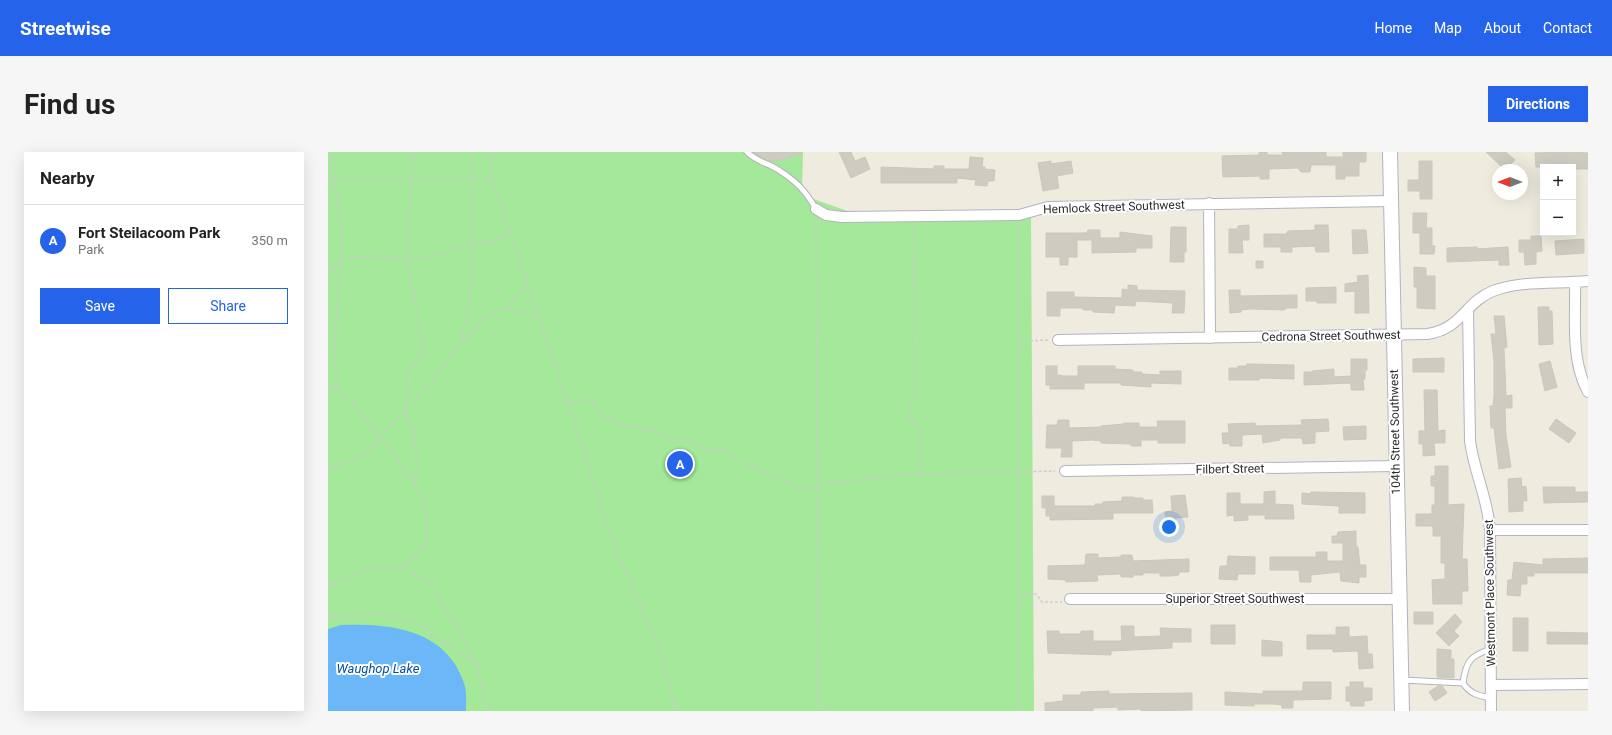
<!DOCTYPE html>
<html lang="en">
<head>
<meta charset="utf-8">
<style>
  :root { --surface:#fff; --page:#f6f6f6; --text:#222; --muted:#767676; --line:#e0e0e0; --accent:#2563eb }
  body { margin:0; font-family:Roboto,sans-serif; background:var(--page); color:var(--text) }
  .controls { position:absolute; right:12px; top:12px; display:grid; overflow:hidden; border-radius:0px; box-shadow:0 4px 16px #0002 }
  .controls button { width:36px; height:36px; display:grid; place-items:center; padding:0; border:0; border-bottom:1px solid var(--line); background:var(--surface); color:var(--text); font:20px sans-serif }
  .compass { position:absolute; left:1164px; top:12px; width:36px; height:36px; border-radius:50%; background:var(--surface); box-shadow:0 4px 16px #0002; rotate:270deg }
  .you { position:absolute; left:841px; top:375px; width:14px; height:14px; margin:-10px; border:3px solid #fff; border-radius:50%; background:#1a73e8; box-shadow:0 0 0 6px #1a73e833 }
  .badge { display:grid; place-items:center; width:26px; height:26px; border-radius:50%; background:var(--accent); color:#fff; font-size:13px; font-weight:700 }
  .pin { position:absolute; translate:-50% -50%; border:2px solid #fff; box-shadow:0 1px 4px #0006 }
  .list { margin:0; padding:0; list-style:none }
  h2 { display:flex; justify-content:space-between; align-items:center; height:52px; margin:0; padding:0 16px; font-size:17px }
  h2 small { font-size:13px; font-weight:400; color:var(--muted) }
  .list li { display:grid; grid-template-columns:26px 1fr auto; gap:12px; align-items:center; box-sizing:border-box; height:72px; padding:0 16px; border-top:1px solid var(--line) }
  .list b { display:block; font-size:15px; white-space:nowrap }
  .list p { margin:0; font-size:13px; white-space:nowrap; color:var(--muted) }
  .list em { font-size:13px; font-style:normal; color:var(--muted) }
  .actions { display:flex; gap:8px; padding:12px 16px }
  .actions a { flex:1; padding:9px 0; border:1px solid var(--accent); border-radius:0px; text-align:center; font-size:14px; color:var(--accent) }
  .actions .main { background:var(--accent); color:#fff }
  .map { position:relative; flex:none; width:1260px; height:559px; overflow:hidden; border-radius:0px }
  header { display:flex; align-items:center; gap:24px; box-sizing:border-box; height:56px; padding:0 20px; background:var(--accent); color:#fff }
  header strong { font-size:19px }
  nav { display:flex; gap:22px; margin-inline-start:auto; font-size:14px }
  .intro { display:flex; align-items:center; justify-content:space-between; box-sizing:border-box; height:96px; padding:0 24px }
  h1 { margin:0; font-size:28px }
  .button { padding:10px 18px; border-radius:0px; background:var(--accent); color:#fff; font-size:14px; font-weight:700 }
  main { display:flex; gap:24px; padding:0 24px }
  aside { flex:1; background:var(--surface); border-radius:0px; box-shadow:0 4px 16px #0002 }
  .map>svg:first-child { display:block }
  .green { fill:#a4e999 }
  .water { fill:#6cb7f7 }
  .building { fill:#cecbc1; stroke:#cbc8b8 }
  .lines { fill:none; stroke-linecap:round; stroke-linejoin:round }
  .lane-casing { stroke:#b3b3c1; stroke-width:7 }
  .street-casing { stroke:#b3b3c1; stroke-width:12 }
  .secondary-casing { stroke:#b3b3c1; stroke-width:16 }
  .path { stroke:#cdcdcd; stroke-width:1.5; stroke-dasharray:3 2; stroke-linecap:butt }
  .lane { stroke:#fff; stroke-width:5 }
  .street { stroke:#fff; stroke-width:10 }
  .secondary { stroke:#fff; stroke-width:14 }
  .labels { text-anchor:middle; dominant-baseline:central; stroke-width:4; stroke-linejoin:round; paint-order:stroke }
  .street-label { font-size:12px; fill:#2d2d2d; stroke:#fff }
  .water-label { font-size:13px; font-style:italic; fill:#0451ab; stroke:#fff }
</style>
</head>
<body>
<header>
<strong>Streetwise</strong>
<nav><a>Home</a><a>Map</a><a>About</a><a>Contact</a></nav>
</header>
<div class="intro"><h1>Find us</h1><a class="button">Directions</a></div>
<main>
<aside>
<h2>Nearby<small></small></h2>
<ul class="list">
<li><span class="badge">A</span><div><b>Fort Steilacoom Park</b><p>Park</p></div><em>350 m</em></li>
</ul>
<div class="actions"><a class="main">Save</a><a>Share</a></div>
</aside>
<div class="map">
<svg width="1260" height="559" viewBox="0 0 1260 559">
  <rect width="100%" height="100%" fill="#efecdf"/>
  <!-- green -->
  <path class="green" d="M0,0h475l-1,43 60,21h169l3,495h-706z"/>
  <!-- water -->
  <path class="water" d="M13,473c49,-2 105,4 123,58 3,8 2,20 2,28h-138v-82z"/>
  <!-- building -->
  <path class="building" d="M425,0h49v1l-20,7 -11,1z
    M511,0h12l4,9 10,-4 5,12 -19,9z
    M931,0h8v3h16l-1,-3h44v5h17v-5h23v10h-7v14h-14v3h-9v-14h-25l-1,7h-9l-3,-4 -29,1v10h-9v-3l-37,1 -1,-21 37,-1z
    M1158,0h20l9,8 -10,10z
    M1239,0l21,1v16h-15v-2l-6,-1 -31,1 -1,-14z
    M642,5l13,1 -1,9h3v2l10,1 -1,11h-6l-1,5 -12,-1 1,-5 -19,-2v5h-76v-16l53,2v-3h10v3h25z
    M723,9v3l20,-3 2,12 -16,3 2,12 -16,3 -5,-28z
    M1091,9h13v38h-12v-8h-12v-11h11z
    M1085,61h14l-1,15h6v18h3l-1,8h-14v-21h-7z
    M921,73v15h-7l1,13h-14v-24h9v-3z
    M987,73h13l1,27h-13l-1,-6 -23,1v5h-11v-5h-17v-13h22l2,-3 27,-1z
    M843,75h15v25h-2v10h-14z
    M760,78h12v8h20v-6l32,4v12h-16v4l-44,1v-13h-15v17h-9v8h-8v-8h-14v-24h41z
    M1024,78h14l2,23 -15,1z
    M1203,84h10l1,15 -6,1v12l-11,1 -1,-13h-5v-12h12z
    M1256,87v14l-28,2 -1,-14z
    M1149,95v2l31,-2 1,18h-10v-5l-52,2v-14z
    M928,109h7v7h-7z
    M1086,115l12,1v8h9v33l-18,-1v-21h-3z
    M1040,123l1,38h-14v-22l-10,1v-8l13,-2 -1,-6z
    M800,133l9,1v4l48,1 -1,22h-12l1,-10 -37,-2 -1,5 -20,-1 -1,8 -21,-1v-2h-10v-2h-23v8h-13v-24h27v5l48,1v-9l6,1z
    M1008,135v16h-19v-2h-11v-13z
    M901,138h11v6l57,-1v13h-12v2l-35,-1 -9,1v2l-11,1z
    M1210,155h11v4h3l1,33 -14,1z
    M1166,164h10l3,31 -3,1 2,48 6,-1v13h-7l1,27 5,32 -12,2 -5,-41h-3l-1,-22h3l1,-10v-35l-3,-27h5z
    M1116,206v14h-31v-13z
    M1023,207h16v11h-2v9h-2l1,11h-13v-7l-47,2v-13h8v-1l22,-2v8l17,-1z
    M1222,209l7,26 -12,4 -6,-27z
    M919,212l47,1v14l-35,-1v2h-30v-12h9v-2h9z
    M718,214h11v9l7,1h14v-10h37v3l18,1v2h9v2l18,1v-4h21v13l-30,-1v4l-30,-2v-2h-37v6h-34v-4h-4z
    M1096,238h13l1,41 7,-1v13h-11l1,12 -12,1v-12h-4v-13h6z
    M1000,267l1,12 -14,1v11l-12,1 -1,-6h-22v2l-17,3 -1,-9 -20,1v11h-12l-1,-3 -6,1 -1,-11h7l-1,-9 27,-1 1,3 46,-1 -1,-5z
    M1228,267l20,14 -7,10 -20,-14z
    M730,268h11v8l32,-1v-1l23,-2v-1h15v4h19l-1,-6h28v22h-27v-3h-17v6h-10v-2l-30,-1v-2l-9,-1 -20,1v16h-11l1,-9h-16l1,-23h10z
    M1038,274v13l-22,1 -1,-13z
    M1107,314h13v39l16,-1 -2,55h5l1,32h-6v13h-29l-1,-24 13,-1v-16h-4v-27h-8v-10h-17v-12h16v-9h3v-19h-4v-10h4z
    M1193,326l1,9 4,-1 1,15h-4v10l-14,1 -1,-33z
    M1215,335h32v5h13v10l-44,1z
    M947,339v13l18,1 1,14h-29v-4h-17v5l-14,1v-6l-7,1v-23h13v11h24v-12z
    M983,340l54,1v20h-26v-7l-37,-2v-11l8,1z
    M857,343l3,22 -13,1 1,4 -10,1 -1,-11 7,-1 -1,-15z
    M714,344h12v10h41v-2h8v-2l19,-1v-4h12v1h9v2h9l1,13h-40v6l-63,1v-4h-4v-8h-4z
    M1028,379v16h2l2,18h6v12h-7v6l-18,-2 -1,-9 -29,3v7h-11l-1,-12h-29v-13h46v-5h11v9h16v-18h-11v-7h5l1,-4z
    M758,402h12v4l23,-1v-2h11l1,6 56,-2v13h-10v3l-8,1h-11v-3h-17v2h-10v2h-12v-3l-24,1 1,6 -32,1v-2l-18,-1v-13l37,-1z
    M900,404l27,1v17h-17l-1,6 -18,-1 1,-13h7z
    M1260,406v15h-54v3h-7v8h-6l-1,12 -13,-1 1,-15h4l2,-18 29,3v-6z
    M1086,460h19v12h-19z
    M1127,462l7,8 -8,9 5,5 -10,10 -13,-13z
    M1185,466h15v33h-15z
    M883,473h24v19h-24z
    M793,474h13v11l27,-1 -1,-8 31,1v13h-19v6l-61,3v4l-63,-2 -1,-22h12v3h22v-3h12v10h29z
    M1008,475h13v10l18,-1 1,18h4l1,14 -14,1 -1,-18 -25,1v-3h-26v-14h29z
    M1219,480l41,1v11h-41z
    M934,488l20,2v14h-20z
    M1109,497l14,1v9h3v19l-17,-1z
    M975,530h28v17l-38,1v8h-11v-3l-9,-1h-19v2l-29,-1v-13l38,2v-3h40z
    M1022,530h13v6h9v12l-8,1v5h-13l-1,-5h-4v-14h4z
    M1110,534h4l5,7 -12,8 -6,-9z
    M781,539v3l83,-1v17l-51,1v-2l-23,1v-3l-25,1v3h-48v-8l18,-2v-6h18v-3z"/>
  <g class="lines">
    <!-- lane casing -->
    <g class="lane-casing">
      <path id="lane" d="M419,0c9,9 20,11 30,17 19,12 28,21 39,40
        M1074,528l61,3c7,11 16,13 28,15
        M1135,531c3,-22 7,-27 28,-34"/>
    </g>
    <!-- street casing -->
    <g class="street-casing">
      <path id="street" d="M881,51l1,135
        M488,57l10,6 16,2 177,-2 29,-8 343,-6
        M1247,130c1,36 -5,77 13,110
        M1140,157l2,132c4,31 18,58 20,89l1,181
        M730,188l369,-6c35,-5 38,-32 66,-43 29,-11 65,-7 95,-10
        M737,319l330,-5
        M1162,378h98
        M742,447h330
        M1163,533l97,-1"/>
    </g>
    <!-- secondary casing -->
    <g class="secondary-casing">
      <path id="secondary" d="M1062,0l12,559"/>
    </g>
    <!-- path -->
    <path class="path" d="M2,0l2,28 160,-1 88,259 29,94 50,116 17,63
      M85,0l-6,108 17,92 -14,18 -5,42 7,15 3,14 2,23 -2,20
      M163,0l1,27
      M0,29l4,-1c3,11 7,21 8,33 7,59 -12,115 -2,175
      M488,69l3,490
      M587,74l1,165 -6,17 1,12 9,9 2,45
      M0,121l12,-12 15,-4 21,-1 43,4 63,-18 11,-1 17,-8
      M178,156l22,-23
      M692,189l29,-1
      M132,192c12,-12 27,-32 45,-35 9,-1 24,5 34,7
      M0,236h10l9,8 68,88c10,21 20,51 3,70 -5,5 -12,9 -17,14
      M240,251l24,-4 10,17 22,9 30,6 21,10 15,1 18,8 13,-2 9,8 74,35 14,-6 80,-10 157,-4
      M0,317l41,-16 10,-15 56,-60 25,-34 9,-34 4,-82 -2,-76
      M0,434c37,-21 73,-30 106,2l43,76 11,47
      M691,442h17l6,8h20
      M0,463l51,-1 35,7 62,42
      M691,559v-486"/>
    <!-- lane -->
    <use href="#lane" class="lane"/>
    <!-- street -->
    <use href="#street" class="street"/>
    <!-- secondary -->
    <use href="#secondary" class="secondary"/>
  </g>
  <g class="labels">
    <!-- street labels -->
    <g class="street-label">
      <text transform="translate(786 55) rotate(-2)">Hemlock Street Southwest</text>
      <text transform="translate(1003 184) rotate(-1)">Cedrona Street Southwest</text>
      <text transform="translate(1067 280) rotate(-91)">104th Street Southwest</text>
      <text transform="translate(902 317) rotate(-1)">Filbert Street</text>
      <text transform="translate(1162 441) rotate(-91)">Westmont Place Southwest</text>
      <text x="907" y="447">Superior Street Southwest</text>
    </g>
    <!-- water labels -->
    <g class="water-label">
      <text x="50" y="516">Waughop Lake</text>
    </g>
  </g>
</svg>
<div class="controls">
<button>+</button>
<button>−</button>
</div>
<svg class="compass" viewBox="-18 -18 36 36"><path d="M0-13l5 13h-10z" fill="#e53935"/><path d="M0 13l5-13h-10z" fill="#767676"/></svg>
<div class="you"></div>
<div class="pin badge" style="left:352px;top:312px">A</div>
</div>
</main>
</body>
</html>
